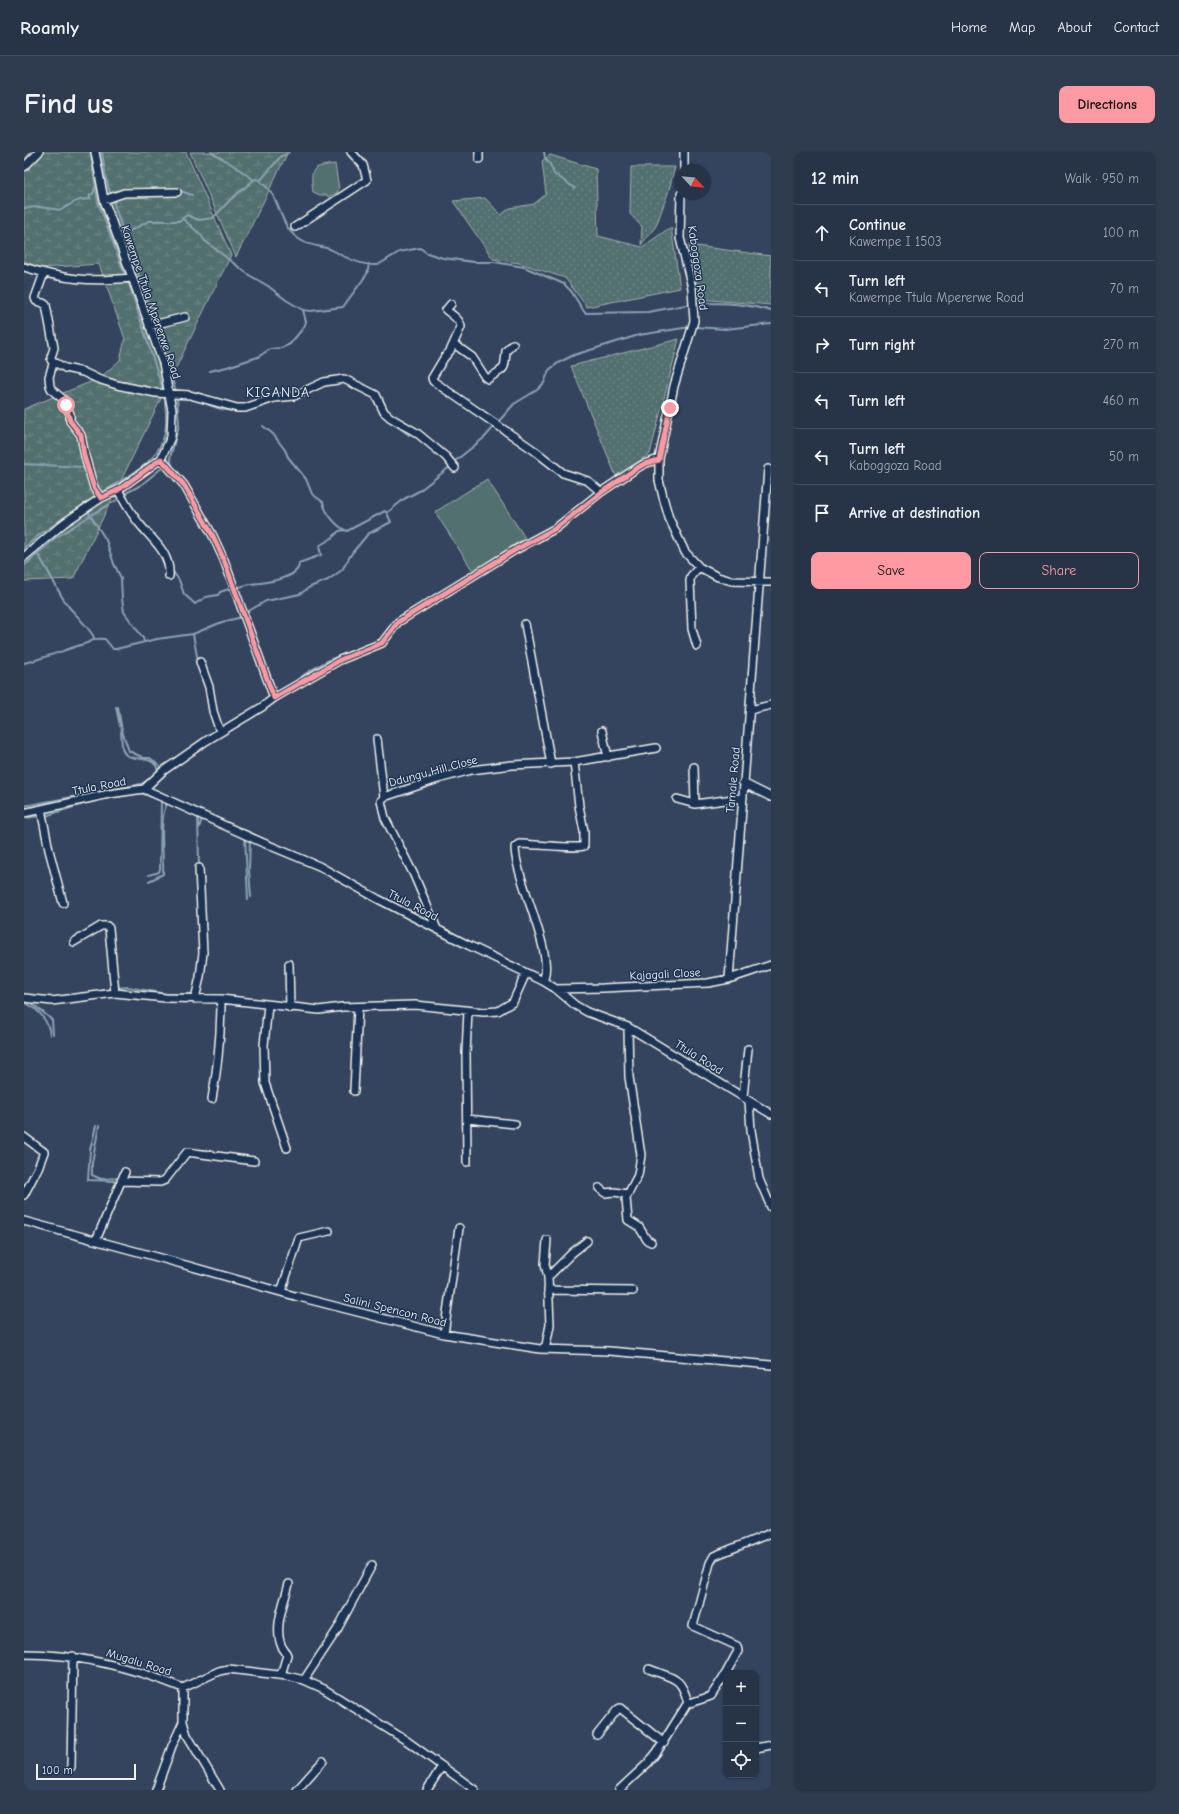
<!DOCTYPE html>
<html lang="en">
<head>
<meta charset="utf-8">
<style>
  :root { --surface:#273347; --page:#2f3b4e; --text:#f1f3f6; --muted:#a4aab4; --line:#434e60; --accent:#ff9aa2 }
  body { margin:0; font-family:"Comic Neue",sans-serif; background:var(--page); color:var(--text) }
  .controls { position:absolute; right:12px; bottom:12px; display:grid; overflow:hidden; border-radius:8px; box-shadow:0 1px 3px #0004 }
  .controls button { width:36px; height:36px; display:grid; place-items:center; padding:0; border:0; border-bottom:1px solid var(--line); background:var(--surface); color:var(--text); font:20px sans-serif }
  .compass { position:absolute; left:651px; top:12px; width:36px; height:36px; border-radius:50%; background:var(--surface); box-shadow:0 1px 3px #0004; rotate:116deg }
  .scale { position:absolute; left:12px; bottom:10px; width:100px; box-sizing:border-box; padding-left:4px; border:2px solid #f4f1e8; border-top:0; font-size:11px; line-height:14px; white-space:nowrap; color:#f4f1e8; -webkit-text-stroke:3px #1d3557; paint-order:stroke }
  .stop { position:absolute; width:12px; height:12px; margin:-9px; border:3px solid #ff9aa2; border-radius:50%; background:#fff }
  .stop.end { background:#ff9aa2; border-color:#fff; box-shadow:0 1px 4px #0008 }
  .list { margin:0; padding:0; list-style:none }
  h2 { display:flex; justify-content:space-between; align-items:center; height:52px; margin:0; padding:0 16px; font-size:17px }
  h2 small { font-size:13px; font-weight:400; color:var(--muted) }
  .list li { display:grid; grid-template-columns:26px 1fr auto; gap:12px; align-items:center; box-sizing:border-box; height:56px; padding:0 16px; border-top:1px solid var(--line) }
  .list b { display:block; font-size:15px; white-space:nowrap }
  .list p { margin:0; font-size:13px; white-space:nowrap; color:var(--muted) }
  .list em { font-size:13px; font-style:normal; color:var(--muted) }
  .actions { display:flex; gap:8px; padding:12px 16px }
  .actions a { flex:1; padding:9px 0; border:1px solid var(--accent); border-radius:8px; text-align:center; font-size:14px; color:var(--accent) }
  .actions .main { background:var(--accent); color:#111 }
  .icon { flex:none; width:22px; height:22px; fill:none; stroke:currentColor; stroke-width:2; stroke-linecap:round; stroke-linejoin:round }
  .map { position:relative; flex:none; width:747px; height:1638px; overflow:hidden; border-radius:8px }
  header { display:flex; align-items:center; gap:24px; box-sizing:border-box; height:56px; padding:0 20px; background:var(--surface); border-bottom:1px solid var(--line) }
  header strong { font-size:19px }
  nav { display:flex; gap:22px; margin-inline-start:auto; font-size:14px }
  .intro { display:flex; align-items:center; justify-content:space-between; box-sizing:border-box; height:96px; padding:0 24px }
  h1 { margin:0; font-size:28px }
  .button { padding:10px 18px; border-radius:8px; background:var(--accent); color:#111; font-size:14px; font-weight:700 }
  main { display:flex; gap:24px; padding:0 24px }
  aside { flex:1; background:var(--surface); border-radius:8px; box-shadow:0 1px 3px #0004 }
  .map>svg:first-child { display:block }
  .green { fill:#53706f; stroke:#a4b0ac }
  .wetland { fill:url(#wetland-marsh); stroke:#a4b0ac }
  .garden { fill:url(#garden-dots); stroke:#a4b0ac }
  .lines { fill:none; stroke-linecap:round; stroke-linejoin:round }
  .stream { stroke:#8aa2b0; stroke-width:2 }
  .minor-casing { stroke:#f4f1e8; stroke-width:10 }
  .minor { stroke:#1d3557; stroke-width:7 }
  .route { stroke:#ff9aa2; stroke-width:5 }
  .labels { text-anchor:middle; dominant-baseline:central; stroke-width:3; stroke-linejoin:round; paint-order:stroke }
  .street-label { font-size:12px; fill:#f4f1e8; stroke:#1d3557 }
  .quarter-label { font-size:14px; letter-spacing:1px; fill:#f4f1e8; stroke:#1d3557 }
</style>
</head>
<body>
<header>
<strong>Roamly</strong>
<nav><a>Home</a><a>Map</a><a>About</a><a>Contact</a></nav>
</header>
<div class="intro"><h1>Find us</h1><a class="button">Directions</a></div>
<main>
<div class="map">
<svg width="747" height="1638" viewBox="0 0 747 1638">
  <defs>
    <pattern id="wetland-marsh" width="20" height="14" patternUnits="userSpaceOnUse"><rect width="20" height="14" fill="#53706f"/><path d="M1 5h8M5 5V1M11 12h8M15 12V8" fill="none" stroke="#6c8584"/></pattern>
    <pattern id="garden-dots" width="8" height="8" patternUnits="userSpaceOnUse"><rect width="8" height="8" fill="#53706f"/><path d="M2 2h.1M6 6h.1" fill="none" stroke="#6c8584" stroke-width="1.8" stroke-linecap="round"/></pattern>
  </defs>
  <rect width="100%" height="100%" fill="#34445f"/>
  <filter id="ink" filterUnits="userSpaceOnUse"><feTurbulence type="fractalNoise" baseFrequency=".025" numOctaves="2"/><feDisplacementMap in="SourceGraphic" scale="8" xChannelSelector="R" yChannelSelector="G"/><feConvolveMatrix kernelMatrix="1 2 1 2 8 2 1 2 1" color-interpolation-filters="sRGB"/></filter>
  <g filter="url(#ink)">
    <!-- green -->
    <path class="green" d="M311,12l4,25 -2,4 -9,4 -1,-2h-7l-7,-3c-3,-24 -2,-25 22,-28z
      M463,327l38,59 -52,33 -38,-59z"/>
    <!-- wetland -->
    <path class="wetland" d="M0,0h162l45,103 -158,324 -49,2v-172l76,-31 20,-18 5,-21 -26,-75 -59,4 -16,-7z
      M166,0h98l-52,105z"/>
    <!-- garden -->
    <path class="garden" d="M526,3l46,14 2,67 44,11 29,-20 9,61 -93,19 -22,-29 -46,-15 -26,-4 -40,-58 32,-3 16,17 9,-7 24,-4 12,-10 -4,-33z
      M607,15h44l-7,26 -12,33 -15,19 1,-18 -12,-13z
      M665,93l82,11v49l-72,-6z
      M655,187l-29,115 -34,22 -45,-110z"/>
    <g class="lines">
      <!-- stream -->
      <path class="stream" d="M67,0v1
        M78,0l4,27 5,16
        M187,0l22,13 21,15
        M520,0l1,6 5,6 4,10 21,14
        M67,4l7,46 27,73h-1
        M236,29c3,3 8,7 11,11 11,17 10,37 31,49 10,6 24,5 32,10 12,7 30,15 44,14l21,-13 21,-4 7,5 16,5 31,4h20l30,5 40,17 7,7 14,22 63,-1 43,-8
        M128,37h10
        M154,38l14,5
        M89,48c12,41 29,81 41,122
        M0,56l15,-1 22,3c14,-8 13,-10 29,-11v-4l3,-1 2,-7
        M158,66l19,17 4,6 44,34 19,11 18,14 17,10
        M96,84l29,-15h30l8,-6 12,5 14,-2 17,-18 24,-20 3,-1 3,2 21,-25 4,-1 4,-3
        M20,125l34,5 50,-1 35,109c-20,6 -61,-13 -80,-19 -10,-4 -21,-6 -30,-11l3,-19 -3,-4 -6,-32 -3,-3 -8,-1z
        M673,151c26,0 49,0 74,8
        M132,174l20,66
        M671,175l30,2 46,-5
        M31,212l30,10 8,5 39,10 3,2 29,3c1,10 3,20 2,31 -3,38 -37,50 -65,68 -16,-19 -10,-36 -18,-56 -5,-13 -14,-21 -14,-35l-17,-12 -2,-14z
        M186,219l17,-4 31,-10 12,-8 11,-1 9,-4 14,-17 2,-5 -3,-12 8,1 32,-4 24,-33 2,-10
        M177,249c12,7 28,11 42,10
        M370,272l15,11
        M239,274l10,8 12,16 3,7 18,22 6,15 11,8c2,11 14,25 24,29l38,-20 2,2 17,-14 15,-8 32,-25
        M430,310l31,-25 29,-33 23,-14 7,-7 5,-13 9,-7 16,-8 65,-20 51,-8
        M0,312l58,3 4,5
        M140,314c24,20 48,66 59,95 4,9 5,18 9,27l-12,4 -2,3 -12,2 -11,7 -11,-10 -5,-14 -10,-14 -5,-15 -5,-9 -23,-25 -9,-17 -1,-7 15,-8z
        M149,316l-3,-10 9,-33 -2,-28
        M65,361l17,27 8,24 7,14 1,21 2,13 19,26 1,4
        M0,396l15,-13 57,-39 -1,-1
        M13,402c13,16 19,37 32,53 5,6 24,25 25,31
        M0,414l30,-27 37,-24 29,-17
        M211,436c6,-1 10,-3 16,-4 11,-1 49,-5 48,-21l22,-8 -2,-9 13,-8 7,-7 6,-1
        M221,461l21,-12 34,-7 10,-7 18,-7 14,-10 10,-17 16,-19 23,-12 -4,-9
        M169,482l4,22 3,5
        M325,501l8,-4
        M0,511c21,-5 40,-13 60,-19 11,-3 6,-6 21,-5l8,10h3l41,-10 36,-5 29,-12 20,-5
        M270,531c9,-9 37,-26 49,-28
        M247,553l11,-8
        M92,555l4,19
        M94,555l4,24 7,20 15,7h6l12,10
        M97,580c1,5 0,14 2,19 6,13 31,1 35,20
        M151,615l19,-14
        M134,628l14,-11
        M79,647l38,-6 16,6
        M0,654l117,-22 10,-6
        M21,664l48,-15
        M174,664l1,49
        M0,666l16,-2
        M205,672l54,23
        M175,676l3,-9h2
        M221,685l3,63
        M226,687l-1,31 2,27
        M125,723l10,-3 1,-3 1,-69
        M125,729l14,-7c1,-19 -5,-58 5,-72
        M92,836l12,-1 38,7h27l1,-1
        M45,844l43,-7
        M7,850l12,1
        M0,851c13,3 25,19 26,32
        M8,851l20,17 1,14
        M72,974l-6,24 -2,30 27,1v7
        M75,974l-7,37v12l9,4 19,-1
        M16,993l6,3v3
        M11,1076l55,15"/>
      <!-- minor casing -->
      <g class="minor-casing">
        <path id="minor" d="M660,0v18
          M455,7v-7
          M0,15l15,-15
          M657,42l-1,44 12,50 2,33 -20,65 -15,73v21l4,17 6,21 16,34 14,15 19,10 14,4 39,1
          M80,48l20,-7 53,-1
          M271,75l72,-47 -4,-15 -12,-13
          M0,115c41,13 66,15 108,11
          M20,121l-9,25 1,3 7,2 3,2 8,43 -3,9 2,7 -4,13 1,9 2,4 12,10 6,14v7l11,14 4,21 9,32 7,10
          M427,152l-5,6c6,5 14,9 15,17l-11,24 -6,7 -12,20 1,3 102,70 28,22 25,8 13,11
          M125,174l36,-9
          M430,192l18,13 13,20 3,2c18,-13 16,-6 18,-28l7,-7
          M27,208l14,8 18,4 15,7 19,6 39,8 34,2 47,13h8l29,-10 20,-2 30,-14 20,-3 32,16 8,17 7,6 26,15 29,24 9,11
          M137,307l23,26 29,51 11,24 50,138
          M94,338c6,11 12,22 20,32 12,16 33,30 31,54
          M0,405l40,-34 37,-25 17,-8 43,-31 10,-22 1,-27 -9,-47 -59,-163 -9,-48
          M501,472l26,140
          M673,494l-5,-17 -2,-48 1,-5 8,-9
          M176,510l9,25 4,24 7,21
          M726,558l21,-5
          M578,579l6,26
          M353,587l7,58
          M670,615l1,37
          M719,631l28,14
          M120,637l19,-18 43,-30 56,-34 12,-9 66,-38 42,-17 16,-21 117,-72 41,-22 45,-36 33,-22 10,-6 15,-5
          M653,647l18,5 46,-6
          M17,657l8,41 14,53
          M0,661l85,-19 35,-5 117,53 58,24 59,33 90,46 75,36 13,8 19,16 12,7 41,15 143,87
          M413,777l-23,-54 -29,-57 -4,-17 3,-4 54,-18 33,-9 41,-5 62,-3 82,-14
          M50,790l27,-16h6l2,2 6,65
          M265,812l1,44
          M705,827l39,-510
          M519,829c13,-27 -28,-102 -28,-134l4,-3c11,0 60,5 65,2v-15l-5,-25 -5,-44
          M532,837l47,-1 105,-5 21,-4 42,-14
          M0,846l28,3 63,-8 51,5 55,1 98,11 23,-3 73,-2 69,7 14,-1 15,-9 13,-29
          M171,847l5,-22 3,-24 -4,-85
          M244,853l-4,40 1,38 22,65
          M604,875l1,50 12,78 -3,20 -12,23 2,22 11,7 8,13 4,2
          M330,939l4,-84
          M719,945l5,-48
          M188,947c6,-33 9,-67 9,-100
          M725,949l2,29 8,49 12,28
          M443,967l48,5
          M0,985l20,15 -6,16 -14,27
          M443,1010l-1,-109 2,-42
          M97,1029l39,1 5,-2 22,-28 67,9
          M575,1036l6,5 9,-1 14,2
          M0,1069l133,36 138,39 149,38 96,15 69,2 162,14
          M72,1088l29,-68
          M524,1125l24,-24 15,-12
          M524,1138l85,1
          M257,1140l18,-54 30,-7
          M420,1182l15,-106
          M518,1197l4,-4 4,-20 -2,-48 -3,-13 2,-24
          M0,1502c56,0 107,13 159,34v34l4,13 33,55
          M625,1517c25,10 32,7 39,34
          M702,1521l12,-22 -1,-5 -44,-20 17,-63 4,-7 57,-23
          M257,1523l6,-20c-1,-3 -3,-5 -5,-8 -9,-19 2,-44 7,-63
          M280,1528l33,-50 35,-65
          M159,1536l36,-17 10,-2 58,7 17,4 20,9 83,52 68,49
          M573,1583l20,-25 3,-2 44,35
          M732,1596l15,-3
          M47,1615l2,-111
          M132,1638l16,-44 11,-24
          M273,1638l26,-29
          M403,1638l15,-24
          M595,1638l29,-27 9,-11 30,-48 24,-8 15,-23"/>
      </g>
      <!-- minor -->
      <use href="#minor" class="minor"/>
    </g>
  </g>
  <g class="lines" filter="url(#ink)">
    <!-- route -->
    <path class="route" d="M42,253l4,16 11,14 3,21 10,32 7,10 17,-8 43,-31 23,26 29,51 11,24 50,138 66,-38 42,-17 16,-21 117,-72 41,-22 46,-36 32,-22 10,-6 15,-4 11,-52"/>
  </g>
  <g class="labels">
    <!-- street labels -->
    <g class="street-label">
      <text transform="translate(674 116) rotate(82)">Kaboggoza Road</text>
      <text transform="translate(127 150) rotate(71)">Kawempe Ttula Mpererwe Road</text>
      <text transform="translate(409 619) rotate(-15)">Ddungu Hill Close</text>
      <text transform="translate(709 628) rotate(-85)">Tamale Road</text>
      <text transform="translate(75 634) rotate(-11)">Ttula Road</text>
      <text transform="translate(389 753) rotate(27)">Ttula Road</text>
      <text transform="translate(641 822) rotate(-3)">Kajagali Close</text>
      <text transform="translate(675 905) rotate(32)">Ttula Road</text>
      <text transform="translate(371 1158) rotate(14)">Salini Spencon Road</text>
      <text transform="translate(115 1510) rotate(17)">Mugalu Road</text>
    </g>
    <!-- quarter labels -->
    <g class="quarter-label">
      <text x="254" y="240">KIGANDA</text>
    </g>
  </g>
</svg>
<div class="controls">
<button>+</button>
<button>−</button>
<button><svg class="icon" aria-label="locate" viewBox="0 0 24 24"><circle cx="12" cy="12" r="6"/><path d="M12 2v4M12 18v4M2 12h4M18 12h4"/></svg></button>
</div>
<svg class="compass" viewBox="-18 -18 36 36"><path d="M0-13l5 13h-10z" fill="#e53935"/><path d="M0 13l5-13h-10z" fill="#a4aab4"/></svg>
<div class="scale">100 m</div>
<div class="stop" style="left:42px;top:253px"></div>
<div class="stop end" style="left:646px;top:256px"></div>
</div>
<aside>
<h2>12 min<small>Walk · 950 m</small></h2>
<ul class="list">
<li><svg class="icon" aria-label="ahead" viewBox="0 0 24 24"><path d="M12 20V5M6 11l6-6 6 6"/></svg><div><b>Continue</b><p>Kawempe I 1503</p></div><em>100 m</em></li>
<li><svg class="icon" aria-label="left" viewBox="0 0 24 24"><path d="M17 20v-9H6M10 6l-5 5 5 5"/></svg><div><b>Turn left</b><p>Kawempe Ttula Mpererwe Road</p></div><em>70 m</em></li>
<li><svg class="icon" aria-label="right" viewBox="0 0 24 24"><path d="M7 20v-9h11M14 6l5 5-5 5"/></svg><div><b>Turn right</b></div><em>270 m</em></li>
<li><svg class="icon" aria-label="left" viewBox="0 0 24 24"><path d="M17 20v-9H6M10 6l-5 5 5 5"/></svg><div><b>Turn left</b></div><em>460 m</em></li>
<li><svg class="icon" aria-label="left" viewBox="0 0 24 24"><path d="M17 20v-9H6M10 6l-5 5 5 5"/></svg><div><b>Turn left</b><p>Kaboggoza Road</p></div><em>50 m</em></li>
<li><svg class="icon" aria-label="arrive" viewBox="0 0 24 24"><path d="M6 21V4h12l-3 4 3 4H6"/></svg><div><b>Arrive at destination</b></div></li>
</ul>
<div class="actions"><a class="main">Save</a><a>Share</a></div>
</aside>
</main>
</body>
</html>
